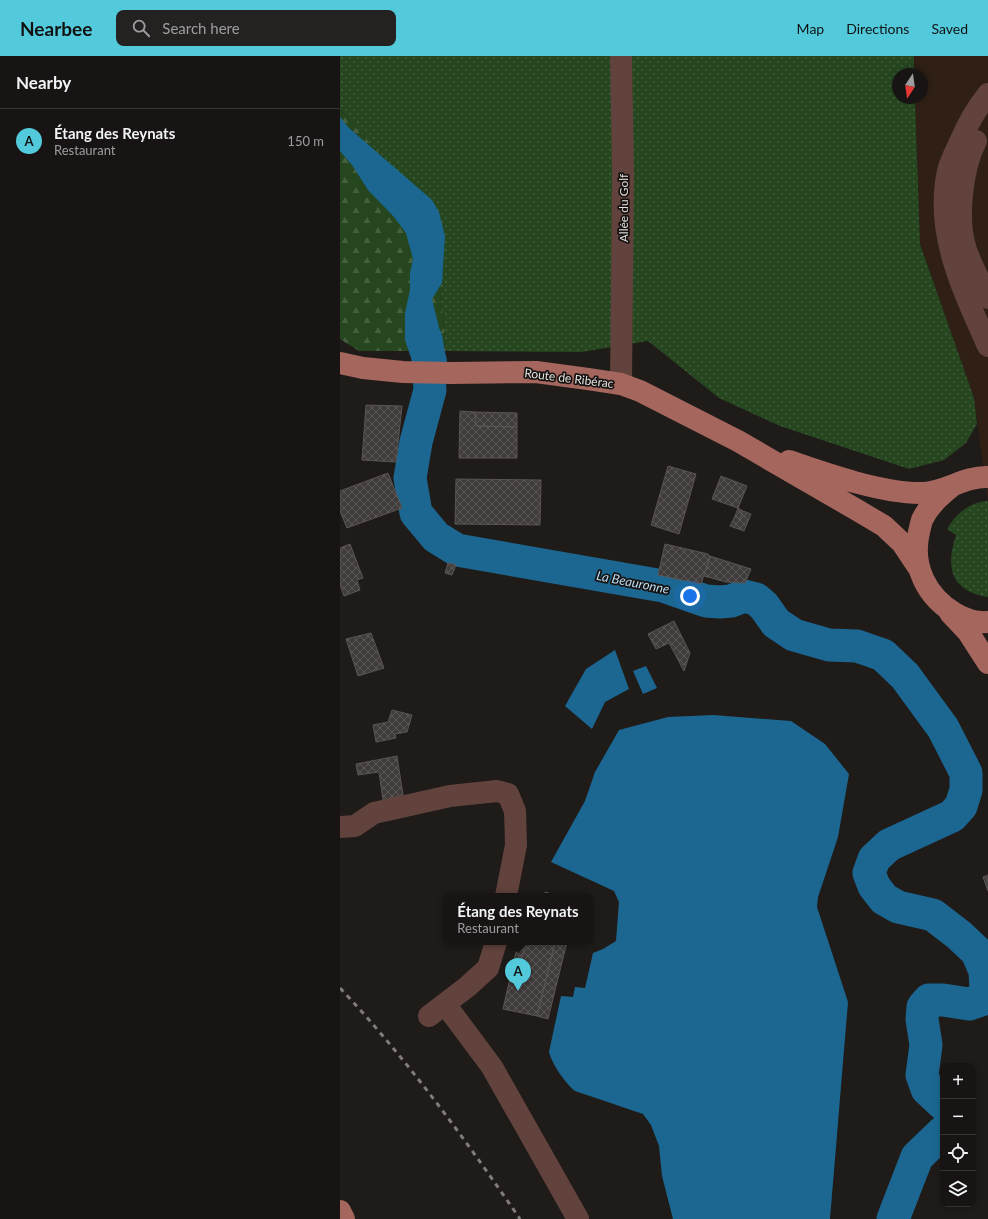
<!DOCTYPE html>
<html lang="en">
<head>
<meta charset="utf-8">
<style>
  :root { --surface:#171413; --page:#242121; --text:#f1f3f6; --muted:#9e9ea0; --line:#363333; --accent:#53cadc }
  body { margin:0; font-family:Lato,sans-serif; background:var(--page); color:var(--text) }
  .controls { position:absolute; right:12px; bottom:12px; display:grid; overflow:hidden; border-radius:8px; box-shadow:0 2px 6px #0003 }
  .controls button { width:36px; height:36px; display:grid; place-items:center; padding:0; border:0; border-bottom:1px solid var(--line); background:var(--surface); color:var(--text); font:20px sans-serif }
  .compass { position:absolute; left:552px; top:12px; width:36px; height:36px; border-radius:50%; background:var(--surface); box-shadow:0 2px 6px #0003; rotate:193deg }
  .you { position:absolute; left:350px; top:540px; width:14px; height:14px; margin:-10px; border:3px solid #fff; border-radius:50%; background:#1a73e8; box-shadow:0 0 0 6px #1a73e833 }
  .badge { display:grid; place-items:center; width:26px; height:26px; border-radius:50%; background:var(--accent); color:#111; font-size:13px; font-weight:700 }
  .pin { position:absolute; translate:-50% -33px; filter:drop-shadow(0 1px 2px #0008) }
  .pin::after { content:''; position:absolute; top:21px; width:14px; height:12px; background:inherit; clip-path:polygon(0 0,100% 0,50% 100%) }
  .popup { position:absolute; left:103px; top:837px; width:150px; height:52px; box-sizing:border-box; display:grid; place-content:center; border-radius:8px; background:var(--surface); filter:drop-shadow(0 1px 3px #0005); font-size:13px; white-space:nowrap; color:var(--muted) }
  .popup b { font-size:15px; color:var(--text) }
  .popup::after { content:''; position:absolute; left:50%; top:100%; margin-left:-8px; border:8px solid transparent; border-top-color:var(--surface) }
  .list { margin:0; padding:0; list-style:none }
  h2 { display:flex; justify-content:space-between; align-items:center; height:52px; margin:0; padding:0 16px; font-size:17px }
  h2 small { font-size:13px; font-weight:400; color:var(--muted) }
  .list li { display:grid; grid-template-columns:26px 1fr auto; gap:12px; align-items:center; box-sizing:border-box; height:64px; padding:0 16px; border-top:1px solid var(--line) }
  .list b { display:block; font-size:15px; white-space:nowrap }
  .list p { margin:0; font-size:13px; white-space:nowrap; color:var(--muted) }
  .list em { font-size:13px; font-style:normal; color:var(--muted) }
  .icon { flex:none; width:22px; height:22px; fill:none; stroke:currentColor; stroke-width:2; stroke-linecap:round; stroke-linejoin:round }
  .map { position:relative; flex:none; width:648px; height:1163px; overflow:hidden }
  header { display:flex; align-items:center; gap:24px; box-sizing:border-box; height:56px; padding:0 20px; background:var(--accent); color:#111 }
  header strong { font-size:19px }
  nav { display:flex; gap:22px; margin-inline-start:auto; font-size:14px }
  .search { width:280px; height:36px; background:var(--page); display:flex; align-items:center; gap:10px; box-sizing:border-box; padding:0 14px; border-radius:8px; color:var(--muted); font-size:15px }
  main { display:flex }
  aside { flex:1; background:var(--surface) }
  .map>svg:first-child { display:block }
  .industrial { fill:#2f1f15 }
  .grass { fill:url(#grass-dots) }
  .forest { fill:url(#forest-firs) }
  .water { fill:#1b6791 }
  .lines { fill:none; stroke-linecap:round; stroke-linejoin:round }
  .river { stroke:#1b6791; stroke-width:33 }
  .building { fill:url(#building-cross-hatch); stroke:#5a5555 }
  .minor { stroke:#61423d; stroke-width:22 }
  .major { stroke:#a5665d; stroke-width:22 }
  .rail { stroke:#807c7b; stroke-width:3; stroke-dasharray:5 5; stroke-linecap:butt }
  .labels { text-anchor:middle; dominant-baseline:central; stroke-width:3.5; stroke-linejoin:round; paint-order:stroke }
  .street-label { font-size:12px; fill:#e2dfde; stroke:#161210 }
  .water-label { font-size:13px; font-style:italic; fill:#b7dbf4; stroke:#161210 }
</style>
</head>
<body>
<header>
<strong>Nearbee</strong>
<div class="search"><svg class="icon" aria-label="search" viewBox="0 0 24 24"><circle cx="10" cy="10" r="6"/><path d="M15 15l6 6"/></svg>Search here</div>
<nav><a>Map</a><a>Directions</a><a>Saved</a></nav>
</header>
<main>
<aside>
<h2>Nearby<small></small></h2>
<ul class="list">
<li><span class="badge">A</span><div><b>Étang des Reynats</b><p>Restaurant</p></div><em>150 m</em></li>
</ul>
</aside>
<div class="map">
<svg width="648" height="1163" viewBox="0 0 648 1163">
  <defs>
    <pattern id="grass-dots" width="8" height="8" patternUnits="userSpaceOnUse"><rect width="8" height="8" fill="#25461f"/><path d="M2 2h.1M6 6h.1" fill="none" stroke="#44603f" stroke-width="1.8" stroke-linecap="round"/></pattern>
    <pattern id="forest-firs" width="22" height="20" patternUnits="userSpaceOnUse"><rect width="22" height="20" fill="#25461f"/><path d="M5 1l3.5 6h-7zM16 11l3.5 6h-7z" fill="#44603f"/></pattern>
    <pattern id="building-cross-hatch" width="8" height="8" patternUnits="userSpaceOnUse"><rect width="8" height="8" fill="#413c3c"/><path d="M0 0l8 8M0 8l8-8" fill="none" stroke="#5c5858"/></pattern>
  </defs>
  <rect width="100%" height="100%" fill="#1f1b19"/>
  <!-- industrial -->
  <path class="industrial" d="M574,0h74v446l-14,-104 -54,-154 -5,-146h7v-24h-8z"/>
  <!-- grass -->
  <path class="grass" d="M0,0h574v18h-16v24h17l5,146 54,154 3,26 -11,19 -22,17 -35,9 -129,-43 -61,-28 -71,-57 -66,11 -136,-1 -14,-140 -92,-101z
    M648,445v96h-1c-36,-7 -42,-29 -31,-62l-9,-6c9,-15 22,-27 41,-28z"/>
  <!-- forest -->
  <path class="forest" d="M0,54l92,101 14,140h-87l-19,-12z"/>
  <!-- water -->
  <path class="water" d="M0,61l9,11 83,72 7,12 6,24 -3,47 -10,16 15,61 -3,25 -23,-1 -4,-19 -6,-7 -6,-18v-27l5,-23v-17l3,-14 -7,-26 -12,-16 -26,-27 -16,-25 -12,-14z
    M275,594l14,39 -24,13 -13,27 -27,-23 21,-37z
    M306,610l11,22 -14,6 -10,-23z
    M373,659l78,6 34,23 24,30 -11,63 -20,60 -1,10 31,95 -18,217h-157l-11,-43 -3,-30 -8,-21 -8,-11 -68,-23c-10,-8 -23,-27 -26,-39l12,-56 12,1 2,-10 10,1 8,-35 10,-4 13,-8 3,-39 -5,-11 -63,-29 34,-61 10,-29 24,-42 49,-13z"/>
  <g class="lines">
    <!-- river -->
    <path class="river" d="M86,283l1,6 3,45 -14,52 -6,36 6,35 20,24 21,13 206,36 43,15 14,1 11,-1 13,-5 12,3 8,7 12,17 18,12 35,10 28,1 26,9 22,21 38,52 23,45v17l-5,16 -9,10 -63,29 -15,14 -5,14 5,13 10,13 14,8 35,8 26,20 18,17 8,19 1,19 -5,10 -12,4 -26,-4h-14l-6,7 -1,12 4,26 -4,30 5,14 16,15
      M553,1163l24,-62 26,-25"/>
  </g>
  <!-- building -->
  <path class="building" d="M26,349l36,1 -6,56 -34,-2z
    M120,355l15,1 1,14 41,1v31h-58z
    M135,356l42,1v14l-41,-1z
    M328,410l28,8 -17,60 -28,-9z
    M48,417l14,35 -55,20 -7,-17v-20z
    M381,420l26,10 -9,22 -26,-9z
    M116,423l85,1 -1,45 -85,-1z
    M398,452l5,3 -3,8 -5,-3z
    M403,455l8,3 -7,17 -14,-5 5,-10 5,3z
    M10,488l13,34 -6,2 3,10 -16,6 -4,-11v-37z
    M325,488l43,10 2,2 -9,28 -43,-9z
    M370,500l41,13 -6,14 -19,-1 -22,-6z
    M108,507l8,2 -4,10 -7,-2z
    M334,565l16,32 -6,18 -15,-28 -13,6 -8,-15z
    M31,577l13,35 -26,8 -12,-37z
    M52,654l20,5 -5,17 -12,2 1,4 -20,4 -3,-17 15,-3z
    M57,700l6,39 -20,5 -4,-28 -21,3 -2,-11z
    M648,819v16l-5,-14z
    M205,836l15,4h-15z
    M179,886h7l-5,20 -7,-2z
    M186,886h29l-18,74 -34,-7 11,-49 7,2z
    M215,886h12l-19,77 -11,-3z"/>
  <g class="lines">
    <!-- minor -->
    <path class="minor" d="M648,38c-12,15 -21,31 -28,48 -4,8 -8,17 -11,25 -16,63 14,123 39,179
      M636,85c-14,27 -20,79 -10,109 6,17 15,33 22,48
      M281,328l2,-211 -2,-117
      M0,771l15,-1 19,-13 76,-17 47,-5 11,3 7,17 1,34 -10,51
      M105,948l47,63 86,152
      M89,960l38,-29 21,-19 8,-26"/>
    <!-- major -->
    <path class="major" d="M0,307l23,5 40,4 48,1 85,-1 52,7 33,5 19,7 98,50 119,69 27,16 18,17 16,24
      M449,405c37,13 95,33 134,32 23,-1 42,-17 65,-16
      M612,430c-12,10 -23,19 -30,34 -1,3 -2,8 -3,12 -8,33 7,65 37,82 9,5 21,9 32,8
      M610,557l18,19 20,31
      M0,1155l4,8"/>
    <!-- rail -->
    <path class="rail" d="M0,932c67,71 125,151 180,231"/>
  </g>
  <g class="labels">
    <!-- street labels -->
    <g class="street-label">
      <text transform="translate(283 152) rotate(-90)">Allée du Golf</text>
      <text transform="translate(229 322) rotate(7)">Route de Ribérac</text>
    </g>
    <!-- water labels -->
    <g class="water-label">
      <text transform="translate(293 526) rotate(11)">La Beauronne</text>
    </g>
  </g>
</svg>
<div class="controls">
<button>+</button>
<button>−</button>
<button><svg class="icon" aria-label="locate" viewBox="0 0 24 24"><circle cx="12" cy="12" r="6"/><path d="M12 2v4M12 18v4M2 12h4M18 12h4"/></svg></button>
<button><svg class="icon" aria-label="layers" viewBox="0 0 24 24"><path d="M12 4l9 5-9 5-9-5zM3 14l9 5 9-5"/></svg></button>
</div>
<svg class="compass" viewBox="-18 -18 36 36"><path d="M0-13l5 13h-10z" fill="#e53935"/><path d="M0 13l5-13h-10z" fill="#9e9ea0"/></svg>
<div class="you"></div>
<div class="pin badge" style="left:178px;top:935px">A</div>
<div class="popup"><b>Étang des Reynats</b>Restaurant</div>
</div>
</main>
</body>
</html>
